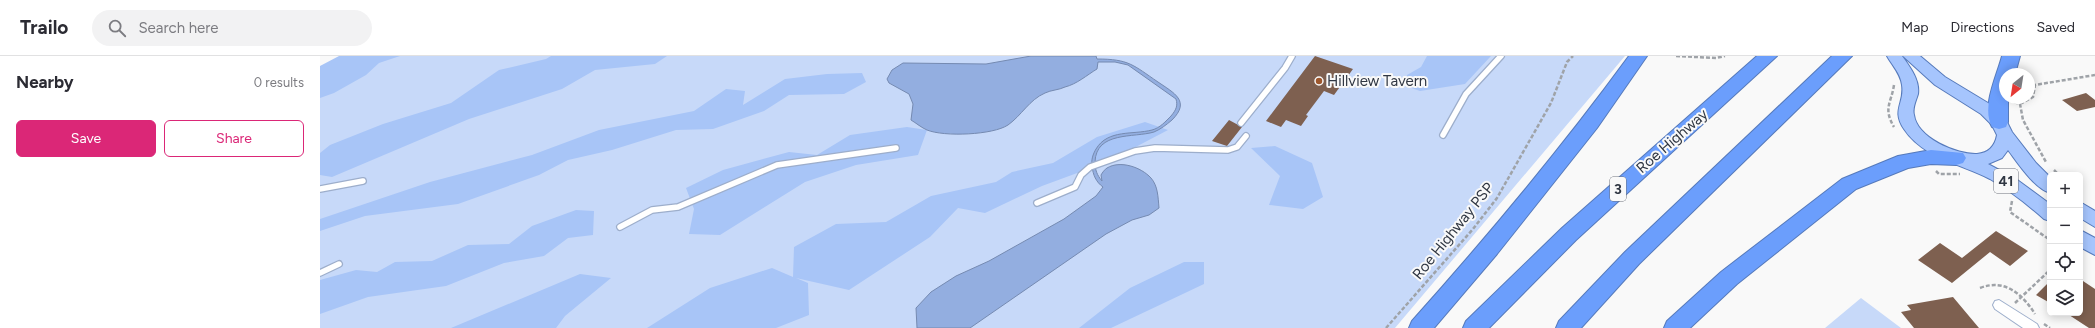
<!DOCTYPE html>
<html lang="en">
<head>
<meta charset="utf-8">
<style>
  :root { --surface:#fff; --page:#f2f2f3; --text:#2b2b33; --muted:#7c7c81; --line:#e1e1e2; --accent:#db2777 }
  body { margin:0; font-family:Figtree,sans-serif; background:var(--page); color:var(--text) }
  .controls { position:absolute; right:12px; bottom:12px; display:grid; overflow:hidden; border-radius:6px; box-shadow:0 2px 10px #0003 }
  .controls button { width:36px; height:36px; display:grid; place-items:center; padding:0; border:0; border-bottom:1px solid var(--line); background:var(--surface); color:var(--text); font:20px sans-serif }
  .compass { position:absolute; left:1679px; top:12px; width:36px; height:36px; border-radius:50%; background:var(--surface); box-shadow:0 2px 10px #0003; rotate:210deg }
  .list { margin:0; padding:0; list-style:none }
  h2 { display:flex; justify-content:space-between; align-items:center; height:52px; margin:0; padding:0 16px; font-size:17px }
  h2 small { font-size:13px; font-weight:400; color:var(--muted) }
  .actions { display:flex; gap:8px; padding:12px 16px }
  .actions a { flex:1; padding:9px 0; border:1px solid var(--accent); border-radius:6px; text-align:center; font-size:14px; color:var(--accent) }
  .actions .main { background:var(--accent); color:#fff }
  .icon { flex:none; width:22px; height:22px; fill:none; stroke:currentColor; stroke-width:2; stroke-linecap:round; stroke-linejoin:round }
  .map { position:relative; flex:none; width:1775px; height:272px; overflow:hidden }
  header { display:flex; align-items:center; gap:24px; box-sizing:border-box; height:56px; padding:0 20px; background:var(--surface); border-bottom:1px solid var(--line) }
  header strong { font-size:19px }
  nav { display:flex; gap:22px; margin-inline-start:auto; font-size:14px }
  .search { width:280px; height:36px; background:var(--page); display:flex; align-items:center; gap:10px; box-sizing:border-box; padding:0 14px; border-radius:22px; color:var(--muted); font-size:15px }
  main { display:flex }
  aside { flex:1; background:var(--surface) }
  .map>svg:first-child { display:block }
  .green { fill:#c7d9f9 }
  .forest { fill:#a8c5f7 }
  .water { fill:#93aee0; stroke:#758ab1 }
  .building { fill:#7e6050 }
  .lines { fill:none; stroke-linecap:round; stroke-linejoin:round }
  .lane-casing { stroke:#9daecb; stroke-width:8 }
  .street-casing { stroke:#9daecb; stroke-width:2 }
  .primary-casing { stroke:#567abb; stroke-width:2 }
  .highway-casing { stroke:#567abb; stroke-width:2 }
  .path { stroke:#9fa3a8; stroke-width:2.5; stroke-dasharray:4 2; stroke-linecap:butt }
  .lane { stroke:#fff; stroke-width:5.5 }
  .street { fill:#fff; fill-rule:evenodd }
  .primary { fill:#a6c5fd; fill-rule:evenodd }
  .highway { fill:#6b9efc; fill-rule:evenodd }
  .poi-dot { fill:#9d572d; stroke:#f9f9f9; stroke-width:1.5 }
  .labels { text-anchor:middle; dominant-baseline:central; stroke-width:4; stroke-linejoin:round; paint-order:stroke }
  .shield { fill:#f9f9f9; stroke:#6c717a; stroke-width:1 }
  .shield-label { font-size:14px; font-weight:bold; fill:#303743 }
  .poi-label { font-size:15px; fill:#303743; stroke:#f9f9f9; text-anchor:start }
  .street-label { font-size:15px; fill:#303743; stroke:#f9f9f9 }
</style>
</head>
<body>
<header>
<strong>Trailo</strong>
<div class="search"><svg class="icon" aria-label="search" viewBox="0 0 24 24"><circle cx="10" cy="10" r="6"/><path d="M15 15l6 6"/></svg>Search here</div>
<nav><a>Map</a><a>Directions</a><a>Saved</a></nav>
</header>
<main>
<aside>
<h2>Nearby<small>0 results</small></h2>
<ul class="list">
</ul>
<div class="actions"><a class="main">Save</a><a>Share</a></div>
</aside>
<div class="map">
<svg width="1775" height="272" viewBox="0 0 1775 272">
  <rect width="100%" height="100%" fill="#f9f9f9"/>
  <!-- green -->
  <path class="green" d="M32,0h1273l-230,272h-1075v-256z
    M1541,242l40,30h-76z"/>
  <!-- forest -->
  <path class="forest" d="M19,0h61l-21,7 -13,12 -32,18 -14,5v-32z
    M231,0h116l-12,8 -60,6 -33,19 -93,30 -137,58 -12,-2v-22l10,-8 53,-21 68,-21 48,-33 47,-11z
    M1107,0h64l-26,28 -45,7 -14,-5 1,-11 14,-8z
    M542,17l4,9 -22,12 -55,1 -25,16 -51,18 -37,1 -64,20 -44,10 -29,15 -81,29 -93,12 -45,15v-12l110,-37 102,-27 67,-25 95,-19 32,-22 19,2 -2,14 42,-26 42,-5z
    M825,66l23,8 -61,32 -65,24 -57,27 -27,-5 -28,29 -81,53 -53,-12 12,5 1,32 -33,13h-129l63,-40 62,-20 21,9 1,-30 42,-23 50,-2 45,-26 65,-14 16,-10 41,-9 44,-26z
    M587,71l20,3 -9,25 -62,10 -51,17 -85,53 -31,-1 5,-25 -8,-21 37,-18 66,-18 28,3 33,-20z
    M955,90l37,17 11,34 -20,12 -34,-4 11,-29 -29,-28z
    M256,154l18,1 -1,24 -25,3 -24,18 -40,7 -58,23 -78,11 -48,17v-34l36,-10 21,2 18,-10 37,-1 36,-16 41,-1 23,-18z
    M864,206h20v22l-93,44h-32l51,-40z
    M260,218l31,4 -46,38 -9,12h-105z"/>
  <!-- water -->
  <path class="water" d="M711,0h65l1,3c32,0 36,6 61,23 16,11 33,19 14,38 -6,5 -11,9 -18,12 -20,6 -58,-1 -59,30 0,8 2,13 7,19l-1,-6c1,-2 4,-6 6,-7 13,-8 34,-1 44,10 7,8 7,19 8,30l-10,7 -17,5 -26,14 -136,94h-53l-1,-20 15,-16 25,-16 33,-15 75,-42 32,-23 7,-9c-7,-5 -10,-12 -11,-21 -1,-6 1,-12 4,-17 12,-20 37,-14 56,-19 8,-2 14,-9 19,-14 5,-6 7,-10 5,-17l-48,-34 -13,-3h-17l-1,7c-10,6 -20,15 -32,18 -6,3 -14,3 -20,6 -16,7 -23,22 -37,32 -15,10 -64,12 -81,5 -5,-2 -11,-7 -16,-10l2,-16 -4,-10 -20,-11 -2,-4 5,-9 11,-7 83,1z"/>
  <!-- building -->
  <path class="building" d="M995,0l38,13 -19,26 -10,-4 -18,24 2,1 -7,10 -15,-6 -5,7 -15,-6z
    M1766,37l9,7v7l-18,4 -15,-11z
    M909,64l13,7 -15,19 -15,-5z
    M1676,175l32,20 -18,15 -20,-14 -38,31 -34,-23 22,-17 22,15z
    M1760,223l15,10v39h-6l-23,-15h14z
    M1730,225v22l-14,-8z
    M1633,241l26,31h-65l-13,-16 10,-2 -4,-5z"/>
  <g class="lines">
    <!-- lane casing -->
    <g class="lane-casing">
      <path id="lane" d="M921,67l44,-55 7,-12
        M1123,79l23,-41 35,-38
        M0,133l43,-8
        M717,147l38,-16 6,-12 9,-8 45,-16 20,-3 73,2 9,-3 9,-11
        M300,171l32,-17 26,-3 99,-42 119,-17
        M0,217l19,-9"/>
    </g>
    <!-- street casing -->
    <g class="street-casing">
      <path id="street" d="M1679,244l38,24 2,4h-16l-28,-19 -2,-4 2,-4z"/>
    </g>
    <!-- primary casing -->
    <g class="primary-casing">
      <path id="primary" d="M1567,0h15c8,11 18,24 16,38 -2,7 -6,14 -4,21 3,23 43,40 63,39 12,-1 18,-8 20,-19l-5,-10 -11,-11 -46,-29 -32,-29h17l25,21 48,29 12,12 7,14 24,31 14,14v16c-16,-5 -32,-30 -42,-43l-6,8 -14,6 28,15 34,25v17l-6,-2c-17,-15 -35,-29 -54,-40 -29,-15 -67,-21 -86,-50 -13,-19 1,-26 -2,-44 -1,-11 -10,-20 -15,-29z
        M1760,146l15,9v16l-15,-9z
        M1760,174l15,8v17l-15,-8z"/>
    </g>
    <!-- highway casing -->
    <g class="highway-casing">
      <path id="highway" d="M1309,0h18l-50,72 -100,126 -63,74h-25l3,-7c76,-85 149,-172 217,-265z
        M1437,0h20l-201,184 -87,88h-26l3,-7 96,-93z
        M1512,0h20l-213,208 -58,64h-25l3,-7 66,-69z
        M1682,0h18l-5,18h-10v24h3v24l-2,5 -7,2 -7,-2c-11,-20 5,-51 10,-71z
        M1611,94l32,3 3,5 -3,5 -7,2 -25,-1 -23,4 -52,21 -119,95 -47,44h-26l3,-7 54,-49 121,-93 56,-23z"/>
    </g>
    <!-- path -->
    <path class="path" d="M1356,0l40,2 9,-2
      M1574,29c-3,19 -11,23 0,42
      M1694,46l6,2 3,16 23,42
      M1700,48l13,-7 2,-12 60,-10
      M1734,114l5,5
      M1616,115l3,3h21
      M1692,145l-2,11 40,28
      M1660,232c25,-10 43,7 55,26
      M1695,247l35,-33
      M1724,268l6,4
      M1066,272l87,-99 24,-31 54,-95 16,-41 6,-6"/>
    <!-- lane -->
    <use href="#lane" class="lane"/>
    <!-- street -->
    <use href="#street" class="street"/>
    <!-- primary -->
    <use href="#primary" class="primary"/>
    <!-- highway -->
    <use href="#highway" class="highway"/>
  </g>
  <!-- markers -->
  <circle class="poi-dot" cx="999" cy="25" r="4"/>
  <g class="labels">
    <!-- shield labels -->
    <g class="shield">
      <rect x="1674" y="113" width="24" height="24" rx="3"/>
      <rect x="1290" y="121" width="16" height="24" rx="3"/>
    </g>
    <g class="shield-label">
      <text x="1686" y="125">41</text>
      <text x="1298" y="133">3</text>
    </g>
    <!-- poi labels -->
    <g class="poi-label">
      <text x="1007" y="25">Hillview Tavern</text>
    </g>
    <!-- street labels -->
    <g class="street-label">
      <text transform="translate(1352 85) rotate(-41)">Roe Highway</text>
      <text transform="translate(1133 175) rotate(-51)">Roe Highway PSP</text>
    </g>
  </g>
</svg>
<div class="controls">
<button>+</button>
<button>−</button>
<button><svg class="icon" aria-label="locate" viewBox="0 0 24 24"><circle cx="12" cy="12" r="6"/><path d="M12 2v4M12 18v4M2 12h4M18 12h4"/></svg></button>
<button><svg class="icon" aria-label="layers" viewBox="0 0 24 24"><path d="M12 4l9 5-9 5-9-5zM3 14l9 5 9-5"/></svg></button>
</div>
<svg class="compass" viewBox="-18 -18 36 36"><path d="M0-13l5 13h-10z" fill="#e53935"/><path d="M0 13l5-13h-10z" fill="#7c7c81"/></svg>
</div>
</main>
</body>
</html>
